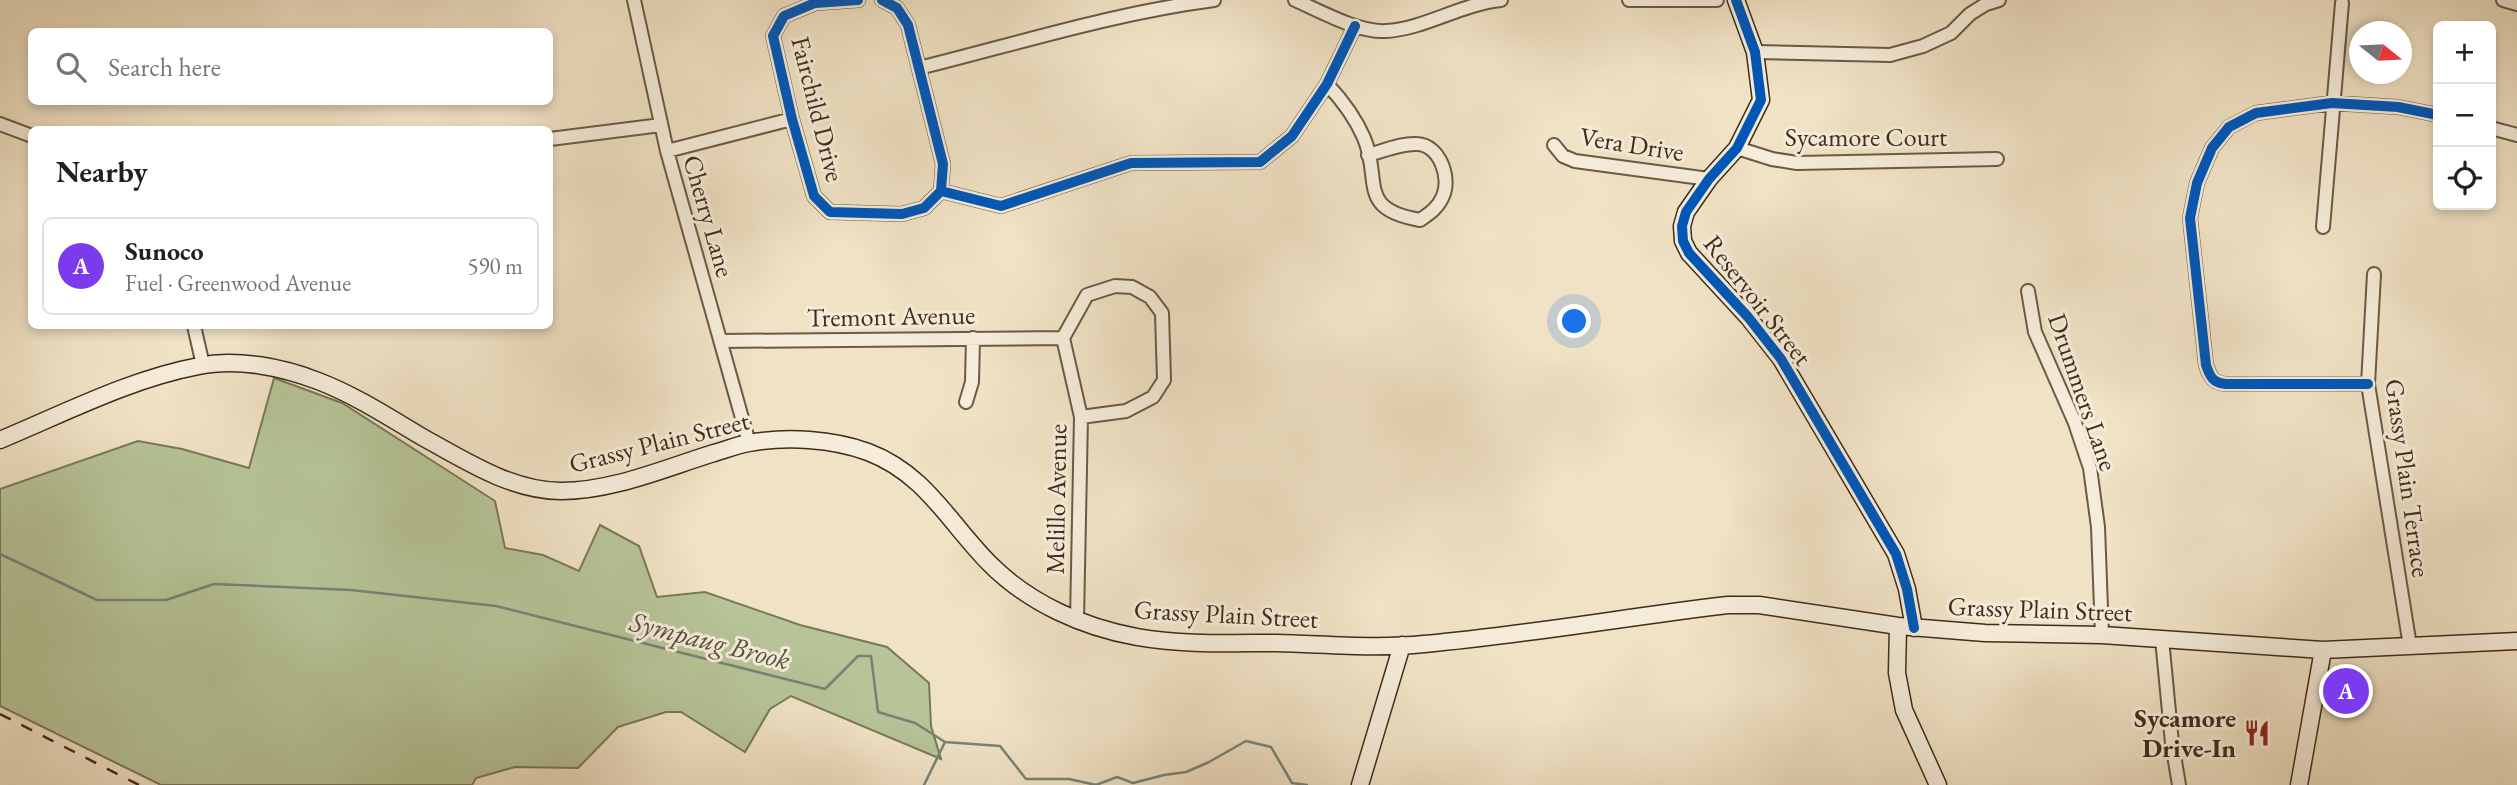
<!DOCTYPE html>
<html lang="en">
<head>
<meta charset="utf-8">
<style>
  :root { --surface:#fff; --page:#f2f2f2; --text:#202124; --muted:#757577; --line:#e0e0e0; --accent:#7c3aed }
  body { margin:0; font-family:"EB Garamond",serif; background:var(--page); color:var(--text) }
  .controls { position:absolute; right:21px; top:21px; display:grid; overflow:hidden; border-radius:10px; box-shadow:0 4px 10px #0003 }
  .controls button { width:63px; height:63px; display:grid; place-items:center; padding:0; border:0; border-bottom:2px solid var(--line); background:var(--surface); color:var(--text); font:35px sans-serif }
  .compass { position:absolute; left:2349px; top:21px; width:63px; height:63px; border-radius:50%; background:var(--surface); box-shadow:0 4px 10px #0003; rotate:108deg }
  .you { position:absolute; left:1575px; top:322px; width:24px; height:24px; margin:-18px; border:5px solid #fff; border-radius:50%; background:#1a73e8; box-shadow:0 0 0 10px #1a73e833 }
  .badge { display:grid; place-items:center; width:46px; height:46px; border-radius:50%; background:var(--accent); color:#fff; font-size:23px; font-weight:700 }
  .pin { position:absolute; translate:-50% -50%; border:4px solid #fff; box-shadow:0 2px 7px #0006 }
  .list { margin:0; padding:0; list-style:none }
  h2 { display:flex; justify-content:space-between; align-items:center; height:91px; margin:0; padding:0 28px; font-size:30px }
  h2 small { font-size:23px; font-weight:400; color:var(--muted) }
  .list li { display:grid; grid-template-columns:46px 1fr auto; gap:21px; align-items:center; box-sizing:border-box; height:98px; margin:0 14px 14px; padding:0 14px; border:2px solid var(--line); border-radius:10px }
  .list b { display:block; font-size:26px; white-space:nowrap }
  .list p { margin:0; font-size:23px; white-space:nowrap; color:var(--muted) }
  .list em { font-size:23px; font-style:normal; color:var(--muted) }
  .icon { flex:none; width:38px; height:38px; fill:none; stroke:currentColor; stroke-width:2; stroke-linecap:round; stroke-linejoin:round }
  .map { position:relative; flex:none; width:2517px; height:785px; overflow:hidden }
  .search { position:absolute; background:var(--surface); box-shadow:0 4px 10px #0003; left:28px; top:28px; width:525px; height:77px; display:flex; align-items:center; gap:18px; box-sizing:border-box; padding:0 24px; border-radius:10px; color:var(--muted); font-size:26px }
  .panel { position:absolute; background:var(--surface); box-shadow:0 4px 10px #0003; left:28px; top:126px; width:525px; height:203px; border-radius:10px }
  .map>svg:first-child { display:block }
  .green { fill:#b6c497; stroke:#7a7858; stroke-width:2 }
  .lines { fill:none; stroke-linecap:round; stroke-linejoin:round }
  .stream { stroke:#768378; stroke-width:2.5 }
  .street-casing { stroke:#6b5a45; stroke-width:16 }
  .secondary-casing { stroke:#3f2d1a; stroke-width:19 }
  .street { stroke:#f5ecd9; stroke-width:12 }
  .secondary { stroke:#f5ecd9; stroke-width:16 }
  .rail { stroke:#3f2d1a; stroke-width:2.5; stroke-dasharray:12 12; stroke-linecap:butt }
  .cycleway-casing { stroke:#f5ecd9; stroke-width:15 }
  .cycleway { stroke:#0057b8; stroke-width:10 }
  .labels { text-anchor:middle; dominant-baseline:central; stroke-width:6; stroke-linejoin:round; paint-order:stroke }
  .street-label { font-size:26px; fill:#3f2d1a; stroke:#f5ecd9 }
  .poi-label { font-size:26px; font-weight:bold; fill:#3f2d1a; stroke:#f5ecd9; text-anchor:end }
  .water-label { font-size:28px; font-style:italic; fill:#565141; stroke:#f5ecd9 }
</style>
</head>
<body>
<div class="map">
<svg width="2517" height="785" viewBox="0 0 2517 785">
  <rect width="100%" height="100%" fill="#f0e2c5"/>
  <filter id="stains"><feTurbulence type="fractalNoise" baseFrequency=".00286" numOctaves="4"/><feColorMatrix values="0 0 0 0 .2 0 0 0 0 .09 0 0 0 0 .02 0 0 0 .5 -.17"/></filter>
  <radialGradient id="worn" r=".72"><stop offset=".6" stop-color="#630" stop-opacity="0"/><stop offset="1" stop-color="#630" stop-opacity=".3"/></radialGradient>
  <!-- green -->
  <path class="green" d="M274,378l68,25 153,98 10,47 38,7 36,16 21,-46 39,21 18,51 48,-5 95,33 87,22 42,36 2,43 10,33 -150,-63 -21,13 -25,43 -64,-40h-15l-48,15 -40,41 -63,-1 -39,11 -4,7h-311l-161,-79v-217l138,-48 44,8 67,19z"/>
  <g class="lines">
    <!-- stream -->
    <path class="stream" d="M0,554l97,46h69l48,-16 137,6 145,16 329,83 33,-33h13l7,56 37,11 30,19 55,4 26,33h43l27,6 21,-8 16,6 31,-8 22,-3 23,-10 37,-21 25,6 21,36 15,2
      M924,785l21,-43"/>
    <!-- street casing -->
    <g class="street-casing">
      <path id="street" d="M634,0l33,151 82,292
        M858,0l-43,3 -31,13 -11,20 19,83 22,77 16,16 72,2 22,-6 17,-17 2,-27 -35,-139 -11,-17 -15,-8
        M1295,0c25,11 64,33 91,31 38,-2 75,-27 115,-31
        M1629,0h88
        M2503,0l14,4
        M1755,52l135,3 33,-9 28,-13 19,-19 16,-10 13,-4
        M919,68c97,-24 195,-55 295,-68
        M1327,84c16,17 28,33 37,54 18,43 -8,71 56,82 10,-7 18,-12 23,-24 8,-18 -3,-51 -26,-52 -15,-1 -34,7 -49,11
        M0,124l32,12
        M2491,128l26,7
        M550,139l111,-14
        M1554,145l9,11 12,5 134,18
        M1737,148l35,11 25,4 200,-4
        M667,151l125,-32
        M941,191l60,15 130,-43 129,-1 32,-26 35,-52 28,-58
        M2323,227l19,-224
        M2374,274l-6,110 42,262
        M2028,291l7,41 40,91 15,45 8,59 4,108
        M194,326l9,39
        M1063,338l24,-43 28,-9 17,1 18,10 12,16 2,67 -11,17 -27,14 -45,6
        M1063,338l18,79 -4,203
        M721,341l342,-3
        M2368,384h-142c-13,-1 -16,-7 -20,-19l-16,-147 7,-35 15,-35 17,-21 27,-14 76,-10 66,4 40,8
        M966,402l6,-20 1,-44
        M2162,639l10,104 7,42"/>
    </g>
    <!-- secondary casing -->
    <g class="secondary-casing">
      <path id="secondary" d="M1736,0l19,52 6,48 -24,48 -28,31 -23,33 -4,14 1,15 6,12 59,64 33,42 115,195 11,35 7,39
        M0,440c65,-27 130,-61 199,-74 38,-8 83,1 119,15 37,14 72,37 106,57 42,23 88,53 137,53 52,0 104,-23 153,-38 11,-3 23,-8 35,-10 37,-7 84,-4 119,9 58,22 81,71 122,112 39,39 92,63 147,73 45,8 93,6 139,6 48,1 99,6 148,1 101,-9 202,-27 304,-39h31l139,21 87,7 117,2 221,15 194,-9
        M1898,626l-1,47 7,37 34,75
        M1360,785l42,-140
        M2299,785l24,-135"/>
    </g>
    <!-- street -->
    <use href="#street" class="street"/>
    <!-- secondary -->
    <use href="#secondary" class="secondary"/>
    <!-- rail -->
    <path class="rail" d="M0,714l139,71"/>
    <!-- cycleway casing -->
    <g class="cycleway-casing">
      <path id="cycleway" d="M858,0l-43,3 -31,13 -11,20 19,83 22,77 16,16 72,2 22,-6 17,-17 2,-27 -35,-139 -11,-17 -15,-8
        M1736,0l19,52 6,48 -24,48 -28,31 -23,33 -4,14 1,15 6,12 59,64 33,42 115,195 11,35 7,39
        M941,191l60,15 130,-43 129,-1 32,-26 35,-52 28,-58
        M2368,384h-142c-13,-1 -16,-7 -20,-19l-16,-147 7,-35 15,-35 17,-21 27,-14 76,-10 66,4 40,8"/>
    </g>
    <!-- cycleway -->
    <use href="#cycleway" class="cycleway"/>
  </g>
  <!-- icons -->
  <defs>
    <g id="restaurant-bare" transform="scale(2.1)"><path d="M-5-6h1v4h1v-4h1v4h1v-4h1v5L-1.5 .5V6h-2V.5L-5-1ZM5-6V6H3V1.5H1.5Q1.5-4 5-6Z" fill="#8f2418" stroke="#f5ecd9" stroke-width="2.5" paint-order="stroke"/></g>
  </defs>
  <g fill-rule="evenodd">
    <use href="#restaurant-bare" x="2257" y="733"/>
  </g>
  <g class="labels">
    <!-- street labels -->
    <g class="street-label">
      <text transform="translate(818 109) rotate(76)">Fairchild Drive</text>
      <text x="1866" y="137">Sycamore Court</text>
      <text transform="translate(1632 144) rotate(9)">Vera Drive</text>
      <text transform="translate(709 216) rotate(74)">Cherry Lane</text>
      <text transform="translate(1758 300) rotate(52)">Reservoir Street</text>
      <text transform="translate(891 316) rotate(-1)">Tremont Avenue</text>
      <text transform="translate(2083 392) rotate(71)">Drummers Lane</text>
      <text transform="translate(659 442) rotate(-14)">Grassy Plain Street</text>
      <text transform="translate(2408 478) rotate(82)">Grassy Plain Terrace</text>
      <text transform="translate(1056 499) rotate(-89)">Melillo Avenue</text>
      <text transform="translate(2040 609) rotate(2)">Grassy Plain Street</text>
      <text transform="translate(1226 614) rotate(3)">Grassy Plain Street</text>
    </g>
    <!-- poi labels -->
    <g class="poi-label">
      <text x="2236" y="718">Sycamore<tspan x="2236" dy="30">Drive-In</tspan></text>
    </g>
    <!-- water labels -->
    <g class="water-label">
      <text transform="translate(710 640) rotate(14)">Sympaug Brook</text>
    </g>
  </g>
  <rect width="100%" height="100%" filter="url(#stains)"/>
  <rect width="100%" height="100%" fill="url(#worn)"/>
</svg>
<div class="controls">
<button>+</button>
<button>−</button>
<button><svg class="icon" aria-label="locate" viewBox="0 0 24 24"><circle cx="12" cy="12" r="6"/><path d="M12 2v4M12 18v4M2 12h4M18 12h4"/></svg></button>
</div>
<svg class="compass" viewBox="-18 -18 36 36"><path d="M0-13l5 13h-10z" fill="#e53935"/><path d="M0 13l5-13h-10z" fill="#757577"/></svg>
<div class="you"></div>
<div class="pin badge" style="left:2346px;top:691px">A</div>
<div class="search"><svg class="icon" aria-label="search" viewBox="0 0 24 24"><circle cx="10" cy="10" r="6"/><path d="M15 15l6 6"/></svg>Search here</div>
<section class="panel">
<h2>Nearby<small></small></h2>
<ul class="list">
<li><span class="badge">A</span><div><b>Sunoco</b><p>Fuel · Greenwood Avenue</p></div><em>590 m</em></li>
</ul>
</section>
</div>
</body>
</html>
